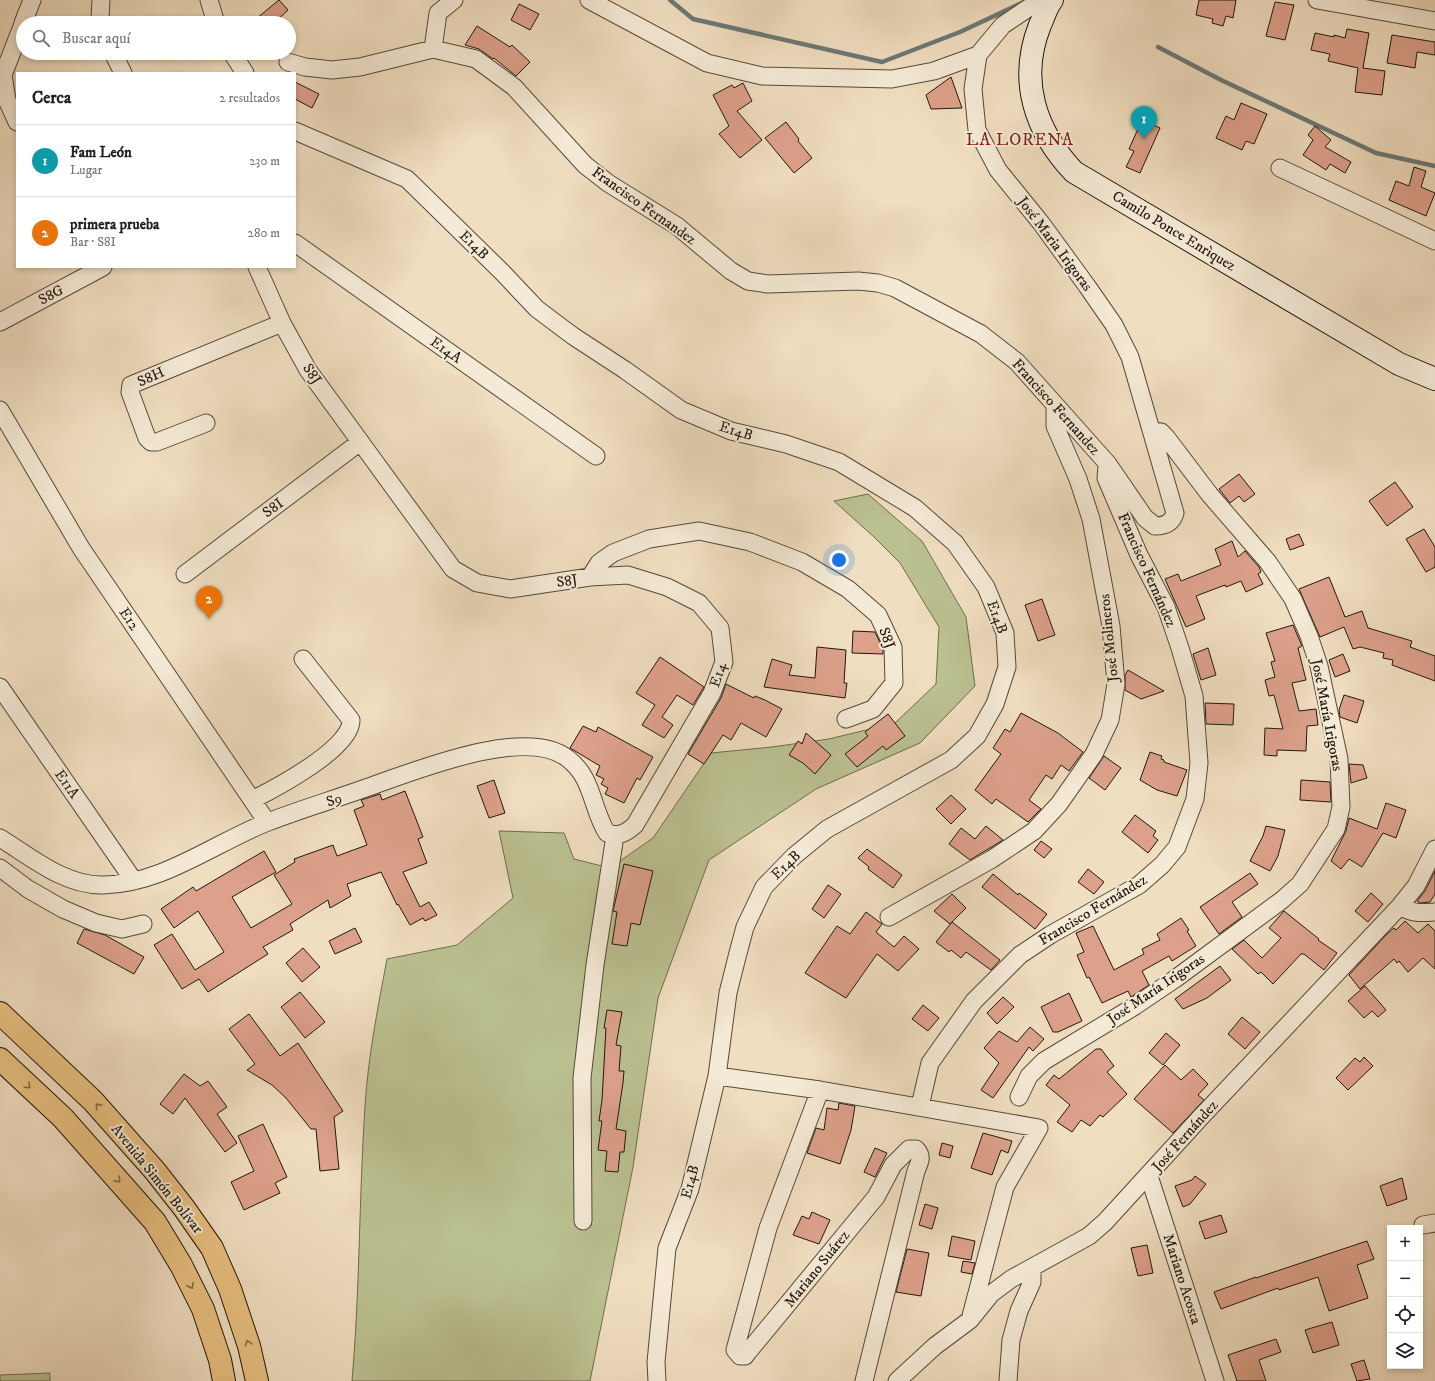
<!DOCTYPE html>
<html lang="es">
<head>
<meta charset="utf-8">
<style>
  :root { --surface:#fff; --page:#f6f6f6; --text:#222; --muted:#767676; --line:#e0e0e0; --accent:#111827 }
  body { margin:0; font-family:"IM FELL DW Pica",serif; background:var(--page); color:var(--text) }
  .controls { position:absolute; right:12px; bottom:12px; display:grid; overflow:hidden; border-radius:0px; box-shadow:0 2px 6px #0003 }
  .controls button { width:36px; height:36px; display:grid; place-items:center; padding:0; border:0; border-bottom:1px solid var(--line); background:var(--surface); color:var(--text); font:20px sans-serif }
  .you { position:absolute; left:839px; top:560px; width:14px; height:14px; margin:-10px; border:3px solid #fff; border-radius:50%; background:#1a73e8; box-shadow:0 0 0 6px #1a73e833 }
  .badge { display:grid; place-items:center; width:26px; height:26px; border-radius:50%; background:var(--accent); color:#fff; font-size:13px; font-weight:700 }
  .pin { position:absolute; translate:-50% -33px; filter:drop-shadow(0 1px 2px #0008) }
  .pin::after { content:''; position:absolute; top:21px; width:14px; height:12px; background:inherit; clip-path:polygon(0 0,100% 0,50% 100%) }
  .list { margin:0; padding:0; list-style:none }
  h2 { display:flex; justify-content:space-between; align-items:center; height:52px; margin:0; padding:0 16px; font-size:17px }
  h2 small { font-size:13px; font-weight:400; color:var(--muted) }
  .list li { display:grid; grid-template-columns:26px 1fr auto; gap:12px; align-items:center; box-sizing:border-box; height:72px; padding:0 16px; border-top:1px solid var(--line) }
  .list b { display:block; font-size:15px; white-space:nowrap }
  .list p { margin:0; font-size:13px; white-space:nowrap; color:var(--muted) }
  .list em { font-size:13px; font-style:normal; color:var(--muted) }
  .icon { flex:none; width:22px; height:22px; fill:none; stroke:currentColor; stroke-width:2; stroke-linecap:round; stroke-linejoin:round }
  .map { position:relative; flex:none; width:1435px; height:1381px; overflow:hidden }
  .search { position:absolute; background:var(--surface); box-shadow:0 2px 6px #0003; left:16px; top:16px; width:280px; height:44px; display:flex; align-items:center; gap:10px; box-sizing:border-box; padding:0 14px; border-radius:22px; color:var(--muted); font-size:15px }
  .panel { position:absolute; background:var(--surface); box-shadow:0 2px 6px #0003; left:16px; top:72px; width:280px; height:196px; border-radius:0px }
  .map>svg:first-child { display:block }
  .green { fill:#bbc191; stroke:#6e6c50 }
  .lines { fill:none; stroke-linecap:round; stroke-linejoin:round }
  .stream { stroke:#6c7977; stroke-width:4.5 }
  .building { fill:#dda18b; stroke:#20180e }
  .minor-casing { stroke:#544a3a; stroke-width:19 }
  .secondary-casing { stroke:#20180e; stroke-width:24 }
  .trunk-casing { stroke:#20180e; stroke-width:24 }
  .minor { stroke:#f5ead6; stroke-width:17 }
  .secondary { stroke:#f5ead6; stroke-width:22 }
  .trunk { stroke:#e8bf80; stroke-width:22 }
  .oneway { stroke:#846c47 }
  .labels { text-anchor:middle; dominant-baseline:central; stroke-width:4; stroke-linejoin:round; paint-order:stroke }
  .street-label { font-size:15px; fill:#20180e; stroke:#f5ead6 }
  .quarter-label { font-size:17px; letter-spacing:1px; fill:#7a1f14; stroke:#f5ead6 }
</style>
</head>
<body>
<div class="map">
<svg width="1435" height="1381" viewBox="0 0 1435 1381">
  <rect width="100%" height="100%" fill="#f0dec0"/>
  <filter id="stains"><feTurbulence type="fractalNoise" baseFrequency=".005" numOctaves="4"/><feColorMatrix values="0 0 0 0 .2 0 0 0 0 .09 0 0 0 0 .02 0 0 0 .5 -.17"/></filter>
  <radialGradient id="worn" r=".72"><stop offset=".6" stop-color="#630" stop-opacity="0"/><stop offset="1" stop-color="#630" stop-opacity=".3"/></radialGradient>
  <!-- green -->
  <path class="green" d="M868,494l54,47 44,76 9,69 -55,57 -104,46 -107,71 -51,138 -25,169 -43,214h-238c8,-92 7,-184 13,-275 3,-49 13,-99 22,-147l70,-14 56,-47 -14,-67 65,2 10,26 36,9 43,-30 58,-85 61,-6 57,-8 66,-16 41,-39 3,-57 -39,-64 -26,-26 -40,-36z
    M50,1373v8h-50v-6z"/>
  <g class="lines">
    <!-- stream -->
    <path class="stream" d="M670,0l23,19 189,43 78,-30 66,-31
      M1158,47l63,33 155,73 59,13"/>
  </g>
  <!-- building -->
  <path class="building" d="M279,0l9,10 -14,13h-23z
    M1199,0h37l-3,18 -7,-2 -3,10 -11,-3 1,-4 -17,-4z
    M1275,2l19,3 -9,35 -19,-4z
    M519,4l20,10 -9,16 -19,-10z
    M477,26l33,21 2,-2 18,17 -14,14 -22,-18 -1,1 -14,-10 -14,-4z
    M1347,29l22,4 -6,35 22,3 -3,24 -27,-3 3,-24 -30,-7 2,-7 -19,-4 4,-17 19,4v-2l11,3z
    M1392,35l43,7v13l-18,-3 -2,16 -28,-5z
    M951,77l11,31 -31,1 -5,-14z
    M295,82l24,12 -7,14 -17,-9z
    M743,83l9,18 -15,10 25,29 -22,18 -21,-24 10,-8 -16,-31 19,-10 2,3z
    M1241,103l26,11 -13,30 -8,-3 -4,9 -26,-12 10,-22 8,4z
    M1142,120l18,8 -20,45 -14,-6 8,-16 -5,-2z
    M786,122l13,17 -1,2 14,17 -18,15 -29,-35z
    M1315,126l16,14 -6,7 26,15 -6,11 -15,-9 -4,6 -23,-15 10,-15 -5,-5z
    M1414,167l12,4 -5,16 14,6 -9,23 -37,-16 7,-19 13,5z
    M1239,474l16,20 -11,8 -5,-6 -9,7 -11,-14z
    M1395,482l18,25 -26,19 -18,-25z
    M1424,529l11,18v20l-9,5 -20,-33z
    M1299,534l5,11 -14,5 -4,-11z
    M1232,541l6,16 7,-6 14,16 2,5 -3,2 5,10 -17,8 -5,-11 -15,6 -1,-2 -29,11 9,23 -19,8 -21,-48 13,-5 3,7 40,-16 -6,-16z
    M1329,577l16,40 17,-6 6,17 44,13 -2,6 25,9v25l-43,-16 1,-5 -10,-2 1,-5 -24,-6 -7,2 -9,-22 -24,10 -21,-48z
    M1042,599l13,36 -17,6 -13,-36z
    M1293,625l9,21 -4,2 8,32 -14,3 7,28 17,-2 2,16 -11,1 -1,25 -29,-1v6l-13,-1 1,-27 18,1 -9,-34 -5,1 -4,-16 10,-3 -4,-15 4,-1 -9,-28z
    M853,631l22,1 8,17v5l-31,-1z
    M817,647l29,3 -2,33h3l-2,15 -81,-11 8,-28 20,6 -3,10 26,3z
    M1208,648l8,27 -15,5 -8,-26z
    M1343,654l7,17 -15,6 -6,-17z
    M660,657l44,30 -11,18 -16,-10 -15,22 11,8 -9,13 -22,-13 13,-20 -19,-12z
    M1128,670l36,21 -23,8 -16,-9v-15z
    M726,684l28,14 1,-2 10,4 17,9 -16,28 -25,-14 -10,17 -8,-5 -19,29 -16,-10 33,-56z
    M1344,695l20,6 -7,22 -17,-6 -1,-7z
    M1205,703l29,1 -1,21 -27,-1z
    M1021,713l37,20 25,19 -14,19 -8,-6 -9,14 -6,-4 -17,25 12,9 -13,13 -32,-23 -4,5 -17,-14 26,-36 -8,-6 12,-19 5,3z
    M888,714l17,22 -19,14 -3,-4 -26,21 -12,-13 23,-18 -3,-4z
    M583,726l13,6 2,-5 55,30 -13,23 -3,-2 -13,25 -19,-9 3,-6 -7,-4 3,-5 -8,-4 4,-9 -30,-18z
    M806,733l25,22 -16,19 -12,-11 -14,-8 9,-14 4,3z
    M1150,752l12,4 -1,3 3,1v2l23,8 -10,26 -20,-6 -17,-10z
    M1104,756l17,12 -16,22 -16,-12z
    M1349,764l14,1 4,13 -16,5z
    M494,780l11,33 -16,5 -12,-32z
    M1301,780l29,2 1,20 -31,-2z
    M405,791l18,46 -5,2 9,24 -24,9 17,35 9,-5 8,13 -12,6 -2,-3 -13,7 -12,-21 -1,1 -16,-33 -34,12 4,12 -21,12 -2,-8 -38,24 3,6 -30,17 5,7 -60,38 -9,-13 -17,10 -28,-44 18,-11 23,36 29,-18 -26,-41 -24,17 -13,-19 32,-22 3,4 68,-40 12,21 -44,25 19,31 41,-24 -18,-29 21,-13 -1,-3 39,-14 4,11 30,-11 -13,-35 10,-4 -3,-6 19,-6 2,6z
    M951,795l15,14 -15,15 -15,-15z
    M1386,803l20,7 -10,28 -13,-5 -21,34 -13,-8 -8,10 -10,-8 15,-30 3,-13 28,11z
    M1135,815l21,16 -3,5 5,4 -10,13 -26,-21z
    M986,826l17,14 -33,20 -21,-16 12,-16 14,11z
    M1266,826l19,4 -7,26 -8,15 -20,-10 13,-25z
    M1041,841l11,8 -8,9 -10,-8z
    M867,849l35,26 -9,13 -25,-19 1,-2 -11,-9z
    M624,864l29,7 -13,54 -9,-2 -4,23 -15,-2 5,-32 -4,-1z
    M1088,869l16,13 -10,12 -16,-12z
    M1435,871v23l-5,8 -10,1 -3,-2 8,-10z
    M1250,873l8,11 -26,18 10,15 -23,17 -19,-27z
    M993,874l25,21 1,-2 28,21 -12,15 -53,-42z
    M828,885l13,9 -17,24 -12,-9z
    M1371,893l12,11 -15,18 -13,-11z
    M952,894l14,14 -16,16 -16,-13z
    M1284,911l35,28 -1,1 19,13 -13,17 -20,-16h-3l-28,30 -12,-12 -3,2 -26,-25 12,-9 18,18 19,-20 -12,-10z
    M866,912l16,12 -6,8 18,15 10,-11 15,13 -21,22 -21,-17 -31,44 -41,-25 32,-47 13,8z
    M1181,918l8,12 -2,1 9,15 -24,15 -3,-5 -27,15 7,14 -18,12 -3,-6 -26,12 -13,-26 -2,1 -10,-23 7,-3 -8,-19 17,-7 21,44 30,-16 -2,-5 18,-9 -3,-6z
    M1405,921l13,12 10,-9 7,7v38l-12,-11 -15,14 -9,-11 -2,2 -3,-4 -34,30 -11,-14 37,-40 8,-7 2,2z
    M952,922l48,38 -9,10 -25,-18 -5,6 -10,-8 -2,2 -13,-10z
    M355,928l7,14 -27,12 -6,-13z
    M84,929l21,6 39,22 -10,17 -57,-31z
    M303,948l17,19 -18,15 -16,-19z
    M1220,966l11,14 -24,18 -24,11 -8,-10z
    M1365,986l21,24 -8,7 -6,-6 -8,7 -16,-17z
    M300,992l25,30 -20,16 -24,-31z
    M1069,993l13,28 -24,11h-5l-12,-25z
    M1003,997l11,10 -17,17 -10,-11z
    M923,1005l16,13 -11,13 -16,-12z
    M607,1010l15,2 -6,33 5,1 -2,25h5l-1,12 -7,46 10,2 -2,21h-4l-2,20 -13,-1 2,-20 -9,-1 4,-29h-3l3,-21 4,-72h-2z
    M249,1014l31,42 18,-13 45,68 -9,6 5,52 -19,2 -4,-42h-5l-25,-31 -14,-13 -25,-15 8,-6 -26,-35z
    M1242,1017l18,15 -15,17 -17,-15z
    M1030,1027l14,12 -11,12 -4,-4 -36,51 -12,-8 18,-27 -15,-15 15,-17 18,11z
    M1166,1033l14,12 -17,20 -14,-12z
    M1096,1049h5l13,17 -7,6 20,22 -24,23 -3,-2 -10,11 -9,-6 -9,12 -15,-10 13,-17 -24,-20 8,-10 5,4z
    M1364,1057l9,9 -25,24 -12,-12 19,-20 5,4z
    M1165,1065l16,15 12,-11 15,15 -10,11 6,5 -31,33 -39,-34z
    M184,1074l16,12 8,-5 19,26 -10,7 20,29 -12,9 -40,-54 -12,16 -13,-10z
    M839,1103l16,3 -4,24 -11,34 -33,-11 9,-25 8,2 3,-22 11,2z
    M263,1124l24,53 -12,6 5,10 -36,17 -13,-28 23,-11 -16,-35z
    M983,1133l29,8 -4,12 -7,-3 -9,25 -21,-7z
    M942,1143l11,3 -3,12 -11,-3z
    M875,1148l12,5 -12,24 -11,-5z
    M1195,1176l11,8 -16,20 -7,3 -8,-21 17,-6z
    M1402,1178l5,21 -20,7 -7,-20z
    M925,1204l13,4 -6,21 -13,-4z
    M812,1212l18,8 -11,24 -26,-9 9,-19 7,3z
    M1221,1215l6,17 -22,7 -6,-17z
    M952,1236l23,5 -4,19 -23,-4z
    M1367,1241l7,18 -17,6 11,33 -39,13 -11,-34 -39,13 -1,-2 -57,21 -7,-17 42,-15v1z
    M1147,1245l6,28 -15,3 -7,-28z
    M907,1249l22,4 -8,43 -25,-4z
    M963,1261l12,2 -3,11 -11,-2z
    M1332,1322l7,23 -26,8 -8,-23z
    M1276,1339l5,13 -22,8 7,21h-29l-9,-26z
    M1364,1360l6,19 -13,2 -6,-17z"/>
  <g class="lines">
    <!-- minor casing -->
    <g class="minor-casing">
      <path id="minor" d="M101,0l-1,18 2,5
        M209,0l7,23
        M589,0l118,63 55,13 130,3 42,-8 44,-16 25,-30 27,-18 20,-4
        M1317,0l118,21
        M23,23l9,-23
        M433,49l5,-36 16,-13
        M113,53l10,20
        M232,53l13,20
        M288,62l17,5 27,3 28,-3 73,-18 43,10 38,28 71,78 23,18 69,43 54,45 17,10 20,3 90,-3 20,2 17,5 86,46 36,28 91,102 37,54 10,8c10,0 17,-3 20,-13l-45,-156 -16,-32 -27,-39 -46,-63 -43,-53 -21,-40 -4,-41 5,-34
        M17,122l-10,-22 -4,-25 20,-51
        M295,131l112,48 95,93 35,37 36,27 52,34 56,40 50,21 55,13 53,18 76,46 40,35 31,44 19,46 2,34 -12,37 -18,32 -26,24 -124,69 -33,27 -30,31 -19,40 -8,30 -9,36 -11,83 -27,113 -23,59 -11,114 1,19
        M1280,168l155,73
        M295,243l301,213
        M0,322l103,-55
        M0,410l81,138 186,274
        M206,423l-49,19h-6l-4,-4 -17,-46 1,-7 151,-62
        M185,574l175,-132
        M590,577l9,-14 14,-10 36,-14 50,-8 51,11 52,20 46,27 30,26 15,32 1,36 -21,26 -27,10
        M0,687l134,194
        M252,800c24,-12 100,-52 99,-80l-48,-61
        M0,838c31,19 65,48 103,47 60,-1 111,-42 165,-63 31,-12 64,-22 95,-33 47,-16 161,-64 204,-31 27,20 24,50 40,75 12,4 19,0 28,-8l77,-132 12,-31 -4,-34 -21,-25 -32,-16 -39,-12 -38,2 -80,12 -33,-6 -24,-14 -145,-199 -26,-47 -25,-56
        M0,868l28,21 35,20 33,14 26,6 21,-5
        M1400,906c12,8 21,7 35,6
        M889,917l103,-58 42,-28 25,-27 35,-50 16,-34 6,-36 -5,-58 -20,-107 -13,-40 -23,-53v-21
        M717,1076l103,14 219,38 -34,59 -34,129
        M820,1090l-52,138 -33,122 5,6h5l3,-4 128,-155 17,-32 16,-16h7c7,7 4,13 0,22l-52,210
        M1019,1097l10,-21 15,-15 91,-55 40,-27 107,-79 18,-16 36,-55 5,-22 -2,-48 -20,-93 -10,-30 -16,-37 -25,-37 -58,-67 -44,-58 -5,-5 -9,-1
        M920,1106l10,-43 44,-62 46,-46 30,-20 89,-50 23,-20 15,-18 18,-48 4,-36 -5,-67 -14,-48 -14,-41 -27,-52 -33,-77 1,-12
        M1149,1176l66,205
        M583,1221l-1,-143 13,-113 20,-129
        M1423,1225l12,-2
        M897,1381l38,-35 35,-26 21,-26 20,-15 78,-43 16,-14 95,-104 200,-212 16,-20 19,-37
        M1008,1381l3,-41 8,-29 13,-29v-14"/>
    </g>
    <!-- secondary casing -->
    <g class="secondary-casing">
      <path id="secondary" d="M1052,0c-6,7 -8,17 -12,25 -22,55 -5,106 34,147l325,192 36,15"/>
    </g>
    <!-- trunk casing -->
    <g class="trunk-casing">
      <path id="trunk" d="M0,1013l93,88 62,70 29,37 28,40 18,41 19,57 8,35
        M0,1059l63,59 92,104 26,43 22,44 17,51 4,21"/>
    </g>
    <!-- minor -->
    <use href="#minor" class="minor"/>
    <!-- secondary -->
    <use href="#secondary" class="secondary"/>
    <!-- trunk -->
    <use href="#trunk" class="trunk"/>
  </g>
  <!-- one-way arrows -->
  <defs><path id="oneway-chevron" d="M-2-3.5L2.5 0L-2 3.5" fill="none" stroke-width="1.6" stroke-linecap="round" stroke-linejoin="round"/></defs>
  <g class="oneway">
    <use href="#oneway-chevron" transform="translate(28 1086) rotate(43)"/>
    <use href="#oneway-chevron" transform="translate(98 1106) rotate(-131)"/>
    <use href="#oneway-chevron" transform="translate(118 1180) rotate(48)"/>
    <use href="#oneway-chevron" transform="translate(191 1286) rotate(64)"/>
    <use href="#oneway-chevron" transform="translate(248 1343) rotate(-107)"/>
  </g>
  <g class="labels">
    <!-- street labels -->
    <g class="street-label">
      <text transform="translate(644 206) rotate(35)">Francisco Fernandez</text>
      <text transform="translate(1174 231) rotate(31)">Camilo Ponce Enrìquez</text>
      <text transform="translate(1055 244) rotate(53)">José Maria Irigoras</text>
      <text transform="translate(474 245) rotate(44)">E14B</text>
      <text transform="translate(51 295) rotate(-28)">S8G</text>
      <text transform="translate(446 350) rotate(35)">E14A</text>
      <text transform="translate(312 374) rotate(57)">S8J</text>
      <text transform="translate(151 377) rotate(-24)">S8H</text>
      <text transform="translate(1056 407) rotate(48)">Francisco Fernandez</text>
      <text transform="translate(736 431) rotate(17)">E14B</text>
      <text transform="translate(273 508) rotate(-37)">S8I</text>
      <text transform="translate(1147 570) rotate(66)">Francisco Fernández</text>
      <text transform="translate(567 581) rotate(-9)">S8J</text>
      <text transform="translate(997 617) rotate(70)">E14B</text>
      <text transform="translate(129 619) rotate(56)">E12</text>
      <text transform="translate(887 638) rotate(70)">S8J</text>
      <text transform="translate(1109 638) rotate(-96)">José Molineros</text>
      <text transform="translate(718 675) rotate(-72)">E14</text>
      <text transform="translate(1327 715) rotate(79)">José María Irigoras</text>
      <text transform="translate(67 784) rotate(55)">E11A</text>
      <text transform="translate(334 800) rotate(-19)">S9</text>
      <text transform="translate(786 865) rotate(-44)">E14B</text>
      <text transform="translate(1093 910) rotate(-31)">Francisco Fernández</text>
      <text transform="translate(1156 989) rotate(-34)">José María Irigoras</text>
      <text transform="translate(1185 1136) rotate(-48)">José Fernández</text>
      <text transform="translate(157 1179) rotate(51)">Avenida Simón Bolívar</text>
      <text transform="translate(690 1182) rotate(-75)">E14B</text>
      <text transform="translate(817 1269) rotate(-51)">Mariano Suárez</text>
      <text transform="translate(1182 1279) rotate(72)">Mariano Acosta</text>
    </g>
    <!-- quarter labels -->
    <g class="quarter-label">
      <text x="1020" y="140">LA LORENA</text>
    </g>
  </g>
  <rect width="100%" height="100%" filter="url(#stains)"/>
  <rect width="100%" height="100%" fill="url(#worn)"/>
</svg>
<div class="controls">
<button>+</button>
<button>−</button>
<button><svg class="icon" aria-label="locate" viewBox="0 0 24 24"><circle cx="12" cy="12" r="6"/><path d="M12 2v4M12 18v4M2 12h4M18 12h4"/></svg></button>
<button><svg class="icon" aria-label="layers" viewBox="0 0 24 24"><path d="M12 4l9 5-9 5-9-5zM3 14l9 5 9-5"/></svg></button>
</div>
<div class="you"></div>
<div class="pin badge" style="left:1144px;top:139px;background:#0f9aa8">1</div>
<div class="pin badge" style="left:209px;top:619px;background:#e8710a">2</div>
<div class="search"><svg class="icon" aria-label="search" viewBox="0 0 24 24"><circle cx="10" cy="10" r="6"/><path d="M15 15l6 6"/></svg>Buscar aquí</div>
<section class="panel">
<h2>Cerca<small>2 resultados</small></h2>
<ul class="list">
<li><span class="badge" style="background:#0f9aa8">1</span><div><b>Fam León</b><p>Lugar</p></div><em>230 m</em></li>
<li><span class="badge" style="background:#e8710a">2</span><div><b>primera prueba</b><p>Bar · S8I</p></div><em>280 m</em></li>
</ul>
</section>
</div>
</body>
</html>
